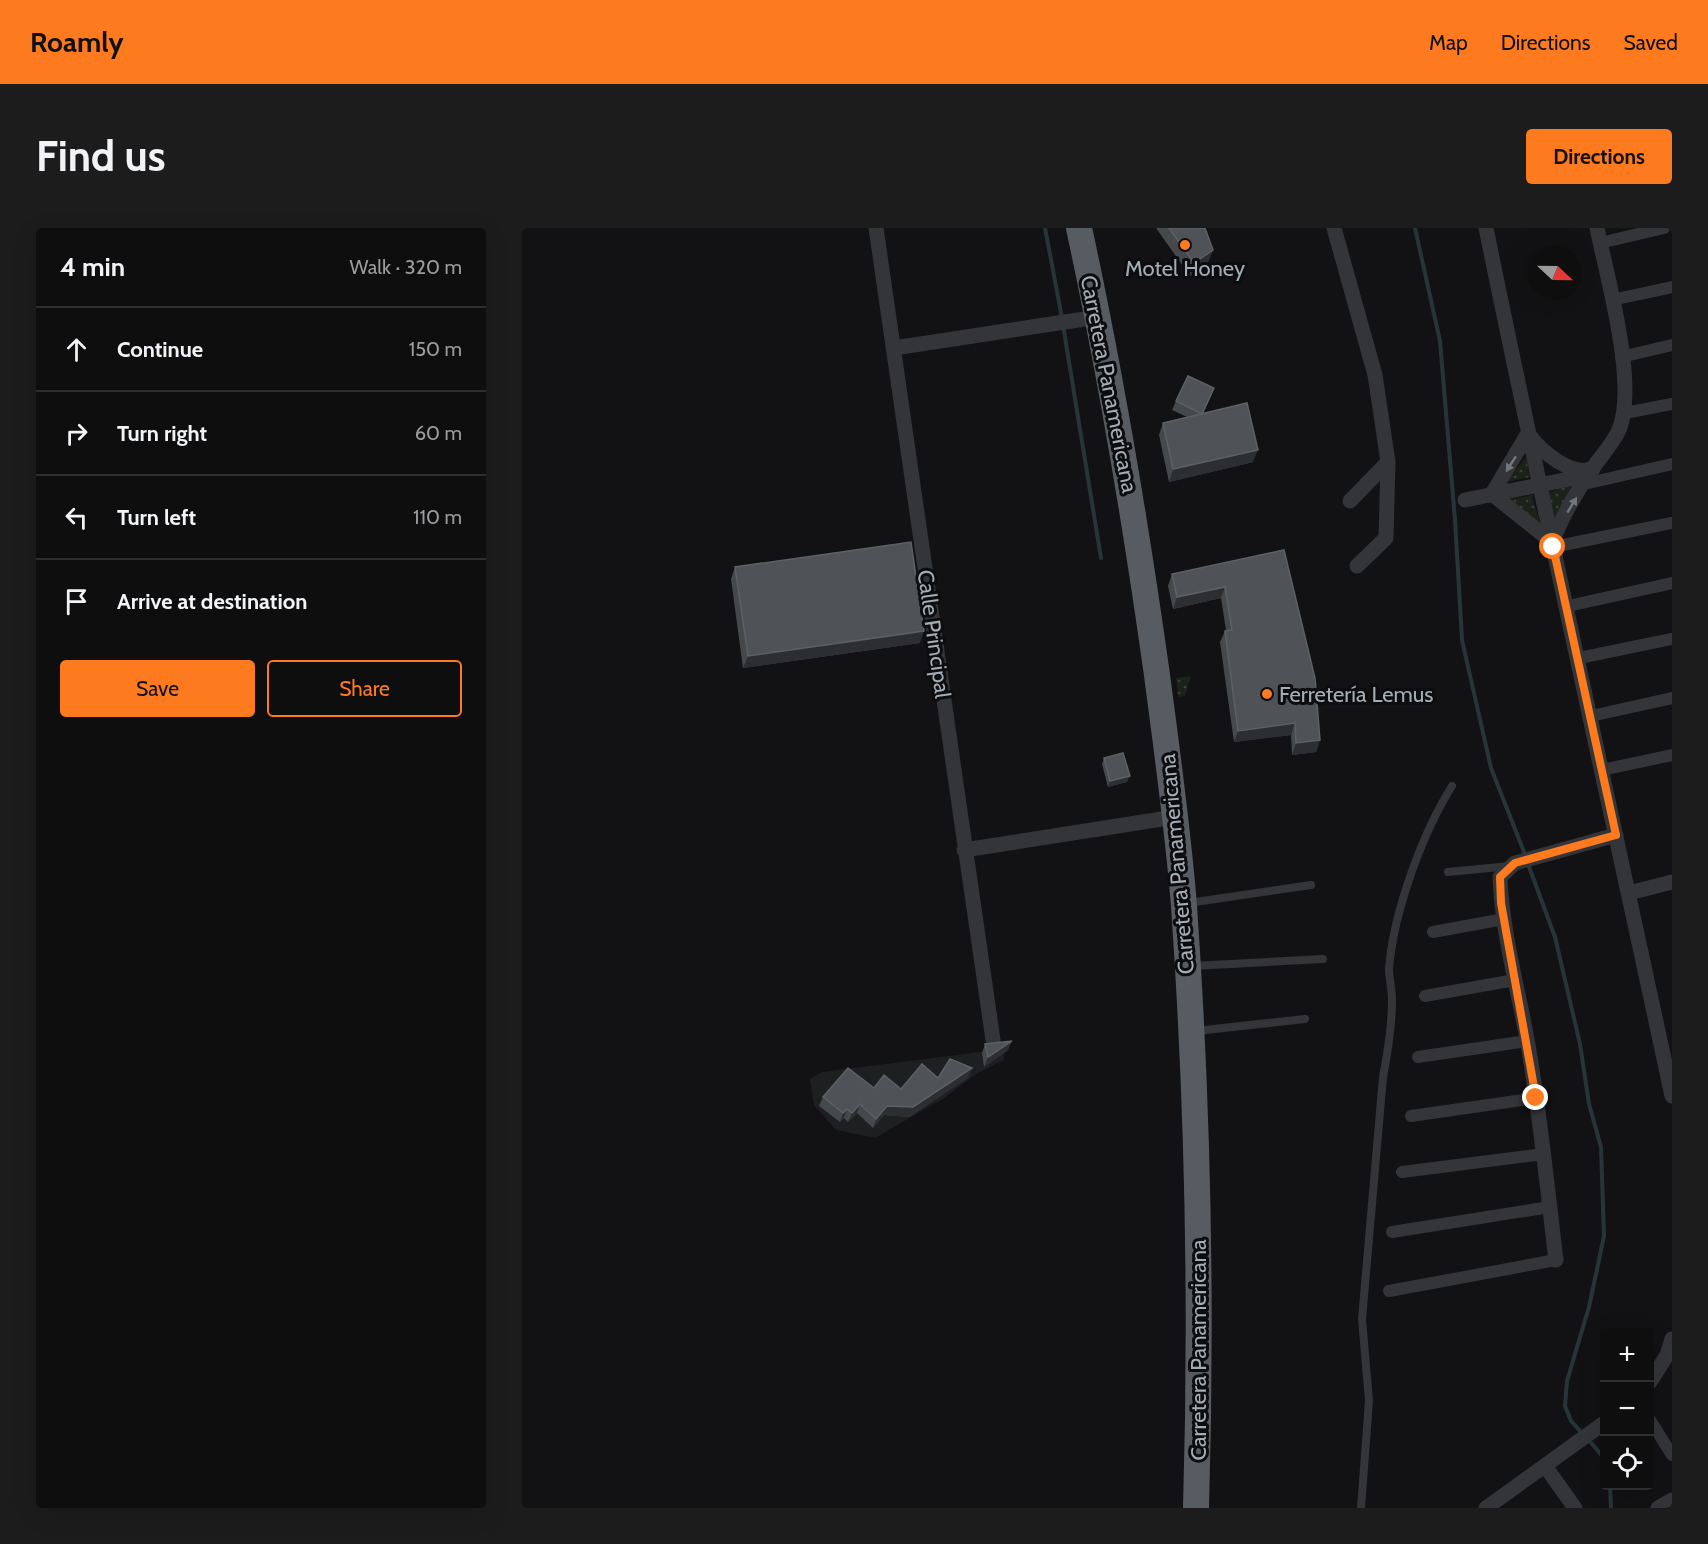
<!DOCTYPE html>
<html lang="en">
<head>
<meta charset="utf-8">
<style>
  :root { --surface:#0e0e0f; --page:#1c1c1d; --text:#f1f3f6; --muted:#9b9c9e; --line:#2e2e2f; --accent:#fe7a1f }
  body { margin:0; font-family:Cabin,sans-serif; background:var(--page); color:var(--text) }
  .controls { position:absolute; right:18px; bottom:18px; display:grid; overflow:hidden; border-radius:6px; box-shadow:0 6px 24px #0002 }
  .controls button { width:54px; height:54px; display:grid; place-items:center; padding:0; border:0; border-bottom:2px solid var(--line); background:var(--surface); color:var(--text); font:30px sans-serif }
  .compass { position:absolute; left:1006px; top:18px; width:54px; height:54px; border-radius:50%; background:var(--surface); box-shadow:0 6px 24px #0002; rotate:112deg }
  .stop { position:absolute; width:18px; height:18px; margin:-14px; border:4px solid #fe7a1f; border-radius:50%; background:#fff }
  .stop.end { background:#fe7a1f; border-color:#fff; box-shadow:0 2px 6px #0008 }
  .list { margin:0; padding:0; list-style:none }
  h2 { display:flex; justify-content:space-between; align-items:center; height:78px; margin:0; padding:0 24px; font-size:26px }
  h2 small { font-size:20px; font-weight:400; color:var(--muted) }
  .list li { display:grid; grid-template-columns:39px 1fr auto; gap:18px; align-items:center; box-sizing:border-box; height:84px; padding:0 24px; border-top:2px solid var(--line) }
  .list b { display:block; font-size:22px; white-space:nowrap }
  .list em { font-size:20px; font-style:normal; color:var(--muted) }
  .actions { display:flex; gap:12px; padding:18px 24px }
  .actions a { flex:1; padding:14px 0; border:2px solid var(--accent); border-radius:6px; text-align:center; font-size:21px; color:var(--accent) }
  .actions .main { background:var(--accent); color:#111 }
  .icon { flex:none; width:33px; height:33px; fill:none; stroke:currentColor; stroke-width:2; stroke-linecap:round; stroke-linejoin:round }
  .map { position:relative; flex:none; width:1150px; height:1280px; overflow:hidden; border-radius:6px }
  header { display:flex; align-items:center; gap:36px; box-sizing:border-box; height:84px; padding:0 30px; background:var(--accent); color:#111 }
  header strong { font-size:28px }
  nav { display:flex; gap:33px; margin-inline-start:auto; font-size:21px }
  .intro { display:flex; align-items:center; justify-content:space-between; box-sizing:border-box; height:144px; padding:0 36px }
  h1 { margin:0; font-size:42px }
  .button { padding:15px 27px; border-radius:6px; background:var(--accent); color:#111; font-size:21px; font-weight:700 }
  main { display:flex; gap:36px; padding:0 36px }
  aside { flex:1; background:var(--surface); border-radius:6px; box-shadow:0 6px 24px #0002 }
  .map>svg:first-child { display:block }
  .built { fill:#1e1f21 }
  .grass { fill:url(#grass-dots) }
  .lines { fill:none; stroke-linecap:round; stroke-linejoin:round }
  .stream { stroke:#283538; stroke-width:4 }
  .service { stroke:#333539; stroke-width:8 }
  .pedestrian { stroke:#333539; stroke-width:12 }
  .minor { stroke:#333539; stroke-width:15 }
  .trunk { stroke:#565c61; stroke-width:26 }
  .wall { fill:#45494c }
  .shaded-wall { fill:#2c2e31 }
  .building { fill:#4f5357; stroke:#5c6166; stroke-width:1.5 }
  .oneway { fill:#70777d }
  .route { stroke:#fe7a1f; stroke-width:8 }
  .poi-dot { fill:#fe7a1f; stroke:#0d0d0f; stroke-width:2 }
  .labels { text-anchor:middle; dominant-baseline:central; stroke-width:6; stroke-linejoin:round; paint-order:stroke }
  .poi-label { font-size:22px; fill:#a2adb5; stroke:#0d0d0f }
  .street-label { font-size:22px; fill:#a2adb5; stroke:#0d0d0f }
</style>
</head>
<body>
<header>
<strong>Roamly</strong>
<nav><a>Map</a><a>Directions</a><a>Saved</a></nav>
</header>
<div class="intro"><h1>Find us</h1><a class="button">Directions</a></div>
<main>
<aside>
<h2>4 min<small>Walk · 320 m</small></h2>
<ul class="list">
<li><svg class="icon" aria-label="ahead" viewBox="0 0 24 24"><path d="M12 20V5M6 11l6-6 6 6"/></svg><div><b>Continue</b></div><em>150 m</em></li>
<li><svg class="icon" aria-label="right" viewBox="0 0 24 24"><path d="M7 20v-9h11M14 6l5 5-5 5"/></svg><div><b>Turn right</b></div><em>60 m</em></li>
<li><svg class="icon" aria-label="left" viewBox="0 0 24 24"><path d="M17 20v-9H6M10 6l-5 5 5 5"/></svg><div><b>Turn left</b></div><em>110 m</em></li>
<li><svg class="icon" aria-label="arrive" viewBox="0 0 24 24"><path d="M6 21V4h12l-3 4 3 4H6"/></svg><div><b>Arrive at destination</b></div></li>
</ul>
<div class="actions"><a class="main">Save</a><a>Share</a></div>
</aside>
<div class="map">
<svg width="1150" height="1280" viewBox="0 0 1150 1280">
  <defs>
    <pattern id="grass-dots" width="8" height="8" patternUnits="userSpaceOnUse" patternTransform="scale(1.5)"><rect width="8" height="8" fill="#1b221a"/><path d="M2 2h.1M6 6h.1" fill="none" stroke="#393f39" stroke-width="1.8" stroke-linecap="round"/></pattern>
  </defs>
  <rect width="100%" height="100%" fill="#121214"/>
  <!-- built -->
  <path class="built" d="M482,821v11l-28,14 -32,24 -69,40 -39,-8 -22,-25 -4,-26 12,-7z"/>
  <!-- grass -->
  <path class="grass" d="M1004,229l4,20 -24,5z
    M1050,257l-19,37 -5,-30z
    M1010,267l8,29 -34,-24z
    M669,448l-6,20 -7,1 -2,-19z"/>
  <g class="lines">
    <!-- stream -->
    <path class="stream" d="M523,0l17,90
      M893,0l25,113 15,179 7,120 29,128 35,89
      M541,97l38,233
      M1006,636l27,73 25,107 9,60 12,43 3,89 -15,71 -22,74 -2,25 6,15 11,12
      M1065,1210l17,20
      M1088,1258l1,22"/>
    <!-- service -->
    <path class="service" d="M926,644l62,-6
      M666,675l123,-18
      M671,738l130,-7
      M674,803l109,-12
      M839,1280l8,-107 -7,-82 21,-242c5,-26 9,-51 9,-77 0,-11 -3,-22 -3,-32 5,-57 33,-134 63,-182"/>
    <!-- pedestrian -->
    <path class="pedestrian" d="M1078,15l64,-15
      M1090,72l60,-13
      M1099,129l51,-12
      M1103,185l47,-9
      M1062,256l88,-20
      M1031,319l119,-24
      M1046,378l104,-23
      M1057,430l93,-19
      M1069,488l81,-18
      M1080,542l70,-15
      M911,704l71,-13
      M903,768l90,-16
      M896,829l109,-16
      M889,888l125,-18
      M880,944l142,-18
      M870,1004l158,-25
      M867,1063l167,-31
      M1128,1192l22,35"/>
    <!-- minor -->
    <path class="minor" d="M354,0l117,812
      M812,0l41,147 13,87 -38,39
      M964,0c59,290 124,578 186,868
      M372,120l204,-31
      M1008,208c11,15 41,40 60,33
      M970,266l60,48c10,-25 25,-51 40,-73 9,-13 19,-23 26,-37 21,-44 -11,-155 -21,-204
      M970,266l36,-61
      M943,272l114,-23 14,-8
      M835,338l29,-28 2,-76
      M442,622l211,-33
      M1107,665l43,-11
      M1034,1032c-9,-74 -16,-148 -29,-221 -10,-54 -25,-108 -27,-162l15,-14 101,-28
      M1128,1154l17,-27 5,-16
      M1023,1238l30,42
      M964,1280l118,-85
      M1136,1280l14,-8"/>
    <!-- trunk -->
    <path class="trunk" d="M557,0c32,148 57,297 78,447 10,77 21,154 27,231 14,201 18,401 12,602"/>
  </g>
  <!-- wall -->
  <path class="wall" d="M634,0h49l8,22 -5,12 -18,14z
    M692,160l-11,26 50,48 -84,20 -10,-47 4,-12 24,-6 -15,-7 4,-9z
    M762,322l36,190 -4,12 -24,3 -1,-20 -57,7 -14,-100 5,-11 1,-1 -5,-32 -48,11 -5,-23 4,-12z
    M213,339l185,76 -177,25 -12,-89z
    M582,530l23,24 -19,5 -6,-23z
    M463,816l23,6 -24,17 -2,-14z
    M447,849l-60,40 -25,-2 -11,13 -16,-15 -9,9 -4,-4 -4,4 -21,-16 4,-9 51,-9 27,1 37,-11z"/>
  <!-- shaded-wall -->
  <path class="shaded-wall" d="M691,22l-5,12 -18,14 4,-13z
    M736,222l-5,12 -84,20 4,-13z
    M703,359l-4,11 -48,11 4,-12z
    M402,403l-4,12 -177,25 5,-12z
    M773,495l-4,12 -57,7 4,-11z
    M798,512l-4,12 -24,3 4,-12z
    M608,548l-3,6 -19,5 2,-6z
    M490,813l-4,9 -24,17 4,-10z
    M450,840l-3,9 -60,40 -25,-2 -11,13 3,-9 11,-13z
    M338,876l-3,9 -9,9 4,-9z
    M325,881l-3,9 -4,4 3,-9z"/>
  <!-- building -->
  <path class="building" d="M647,0h36l8,22 -19,13z
    M666,148l26,12 -12,26 -26,-13z
    M725,175l11,47 -85,19 -10,-46z
    M389,314l13,89 -176,25 -13,-89z
    M762,322l31,128 5,62 -24,3 -1,-20 -57,8 -13,-100 7,-1 -7,-43 -48,10 -5,-23z
    M601,525l7,23 -20,5 -6,-23z
    M490,813l-24,16 -3,-13z
    M428,831l22,9 -59,39 -26,-1 -11,13 -16,-15 -8,9 -5,-4 -4,4 -20,-16 25,-29 26,20 10,-13 17,14 21,-25 16,14z"/>
  <!-- one-way arrows -->
  <defs><path id="oneway-solid" d="M-6-.8H1V-3.2L6.5 0L1 3.2V.8H-6Z" transform="scale(1.5)"/></defs>
  <g class="oneway">
    <use href="#oneway-solid" transform="translate(989 236) rotate(123)"/>
    <use href="#oneway-solid" transform="translate(1050 277) rotate(-59)"/>
  </g>
  <g class="lines">
    <!-- route -->
    <path class="route" d="M1014,870l-35,-195 -1,-26 15,-14 101,-28 -63,-288"/>
  </g>
  <!-- markers -->
  <g class="poi-dot">
    <circle cx="663" cy="17" r="6"/>
    <circle cx="745" cy="466" r="6"/>
  </g>
  <g class="labels">
    <!-- poi labels -->
    <g class="poi-label">
      <text x="663" y="40">Motel Honey</text>
      <text x="757" y="466" text-anchor="start">Ferretería Lemus</text>
    </g>
    <!-- street labels -->
    <g class="street-label">
      <text transform="translate(587 156) rotate(79)">Carretera Panamericana</text>
      <text transform="translate(412 406) rotate(82)">Calle Principal</text>
      <text transform="translate(655 636) rotate(-95)">Carretera Panamericana</text>
      <text transform="translate(676 1122) rotate(-90)">Carretera Panamericana</text>
    </g>
  </g>
</svg>
<div class="controls">
<button>+</button>
<button>−</button>
<button><svg class="icon" aria-label="locate" viewBox="0 0 24 24"><circle cx="12" cy="12" r="6"/><path d="M12 2v4M12 18v4M2 12h4M18 12h4"/></svg></button>
</div>
<svg class="compass" viewBox="-18 -18 36 36"><path d="M0-13l5 13h-10z" fill="#e53935"/><path d="M0 13l5-13h-10z" fill="#9b9c9e"/></svg>
<div class="stop" style="left:1031px;top:319px"></div>
<div class="stop end" style="left:1014px;top:870px"></div>
</div>
</main>
</body>
</html>
